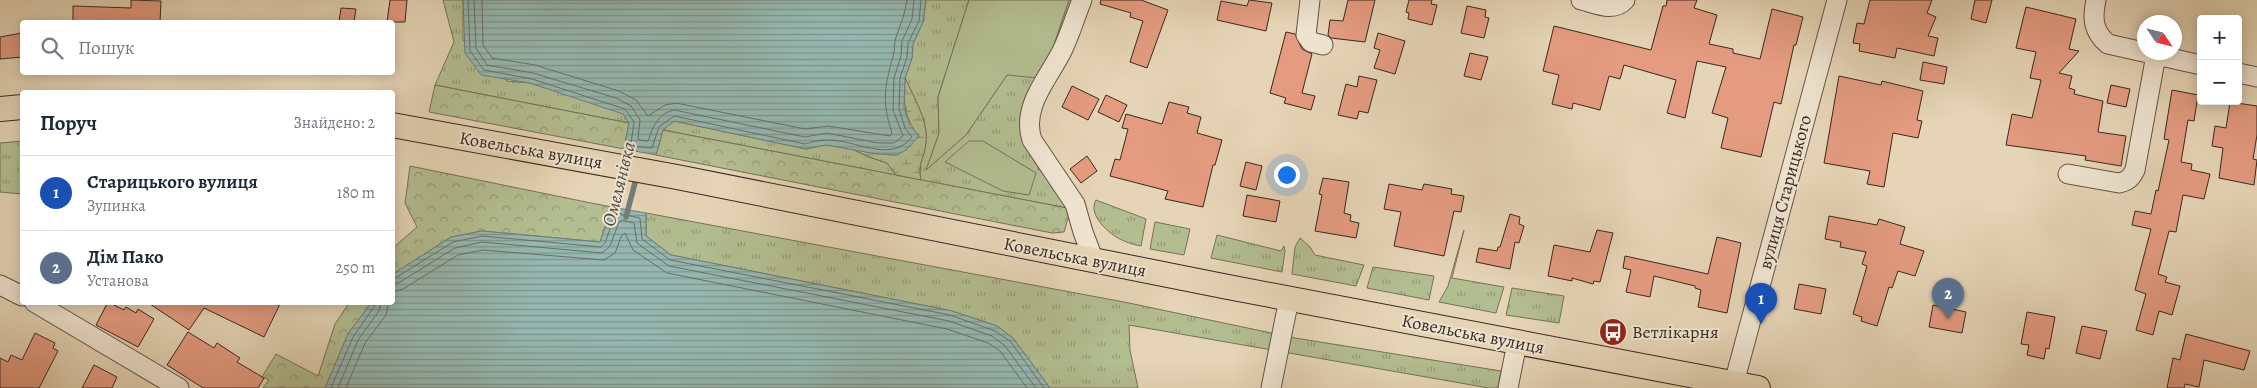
<!DOCTYPE html>
<html lang="uk">
<head>
<meta charset="utf-8">
<style>
  :root { --surface:#fff; --page:#f2f2f3; --text:#1f2937; --muted:#747a83; --line:#e0e1e3; --accent:#7c3aed }
  body { margin:0; font-family:Alegreya,serif; background:var(--page); color:var(--text) }
  .controls { position:absolute; right:15px; top:15px; display:grid; overflow:hidden; border-radius:5px; box-shadow:0 2px 12px #0003 }
  .controls button { width:45px; height:45px; display:grid; place-items:center; padding:0; border:0; border-bottom:1px solid var(--line); background:var(--surface); color:var(--text); font:25px sans-serif }
  .compass { position:absolute; left:2137px; top:15px; width:45px; height:45px; border-radius:50%; background:var(--surface); box-shadow:0 2px 12px #0003; rotate:125deg }
  .you { position:absolute; left:1286px; top:174px; width:18px; height:18px; margin:-12px; border:4px solid #fff; border-radius:50%; background:#1a73e8; box-shadow:0 0 0 8px #1a73e833 }
  .badge { display:grid; place-items:center; width:32px; height:32px; border-radius:50%; background:var(--accent); color:#fff; font-size:16px; font-weight:700 }
  .pin { position:absolute; translate:-50% -41px; filter:drop-shadow(0 1px 2px #0008) }
  .pin::after { content:''; position:absolute; top:26px; width:18px; height:15px; background:inherit; clip-path:polygon(0 0,100% 0,50% 100%) }
  .list { margin:0; padding:0; list-style:none }
  h2 { display:flex; justify-content:space-between; align-items:center; height:65px; margin:0; padding:0 20px; font-size:21px }
  h2 small { font-size:16px; font-weight:400; color:var(--muted) }
  .list li { display:grid; grid-template-columns:32px 1fr auto; gap:15px; align-items:center; box-sizing:border-box; height:75px; padding:0 20px; border-top:1px solid var(--line) }
  .list b { display:block; font-size:19px; white-space:nowrap }
  .list p { margin:0; font-size:16px; white-space:nowrap; color:var(--muted) }
  .list em { font-size:16px; font-style:normal; color:var(--muted) }
  .icon { flex:none; width:28px; height:28px; fill:none; stroke:currentColor; stroke-width:2; stroke-linecap:round; stroke-linejoin:round }
  .map { position:relative; flex:none; width:2257px; height:388px; overflow:hidden }
  .search { position:absolute; background:var(--surface); box-shadow:0 2px 12px #0003; left:20px; top:20px; width:375px; height:55px; display:flex; align-items:center; gap:12px; box-sizing:border-box; padding:0 18px; border-radius:5px; color:var(--muted); font-size:19px }
  .panel { position:absolute; background:var(--surface); box-shadow:0 2px 12px #0003; left:20px; top:90px; width:375px; height:215px; border-radius:5px }
  .map>svg:first-child { display:block }
  .grass { fill:url(#grass-tufts); stroke:#767258 }
  .forest { fill:url(#forest-crowns); stroke:#767258 }
  .wetland { fill:url(#wetland-marsh); stroke:#767258 }
  .green { fill:#b2bd90; stroke:#767258 }
  .water { fill:url(#water-rules); stroke:#717e77 }
  .lines { fill:none; stroke-linecap:round; stroke-linejoin:round }
  .shore { stroke:#687068; stroke-width:1 }
  .stream { stroke:#717e77; stroke-width:5.5 }
  .building { fill:#e49b80; stroke:#3a2821 }
  .minor-casing { stroke:#655346; stroke-width:21 }
  .major-casing { stroke:#3a2821; stroke-width:26 }
  .minor { stroke:#eee3cf; stroke-width:19 }
  .major { stroke:#e5d4b5; stroke-width:24 }
  .labels { text-anchor:middle; dominant-baseline:central; stroke-width:4; stroke-linejoin:round; paint-order:stroke }
  .street-label { font-size:18px; fill:#3a2821; stroke:#eee3cf }
  .poi-label { font-size:18px; fill:#3a2821; stroke:#eee3cf; text-anchor:start }
  .water-label { font-size:19px; font-style:italic; fill:#514c45; stroke:#eee3cf }
</style>
</head>
<body>
<div class="map">
<svg width="2257" height="388" viewBox="0 0 2257 388">
  <defs>
    <pattern id="grass-tufts" width="24" height="20" patternUnits="userSpaceOnUse" patternTransform="scale(1.25)"><rect width="24" height="20" fill="#b2bd90"/><path d="M3 7l-1-3M5 7V3M7 7l1-3M15 17l-1-3M17 17v-4M19 17l1-3" fill="none" stroke="#929a75"/></pattern>
    <pattern id="forest-crowns" width="20" height="18" patternUnits="userSpaceOnUse" patternTransform="scale(1.25)"><rect width="20" height="18" fill="#b2bd90"/><path d="M2 6a3 3 0 1 1 6 0M12 15a3 3 0 1 1 6 0" fill="none" stroke="#929a75"/></pattern>
    <pattern id="wetland-marsh" width="20" height="14" patternUnits="userSpaceOnUse" patternTransform="scale(1.25)"><rect width="20" height="14" fill="#b2bd90"/><path d="M1 5h8M5 5V1M11 12h8M15 12V8" fill="none" stroke="#929a75"/></pattern>
    <pattern id="water-rules" width="6" height="5" patternUnits="userSpaceOnUse" patternTransform="scale(1.25)"><rect width="6" height="5" fill="#96b8b0"/><path d="M0 2.5h6" fill="none" stroke="#7b968f"/></pattern>
  </defs>
  <rect width="100%" height="100%" fill="#e5d4b5"/>
  <filter id="stains"><feTurbulence type="fractalNoise" baseFrequency=".004" numOctaves="4"/><feColorMatrix values="0 0 0 0 .2 0 0 0 0 .09 0 0 0 0 .02 0 0 0 .5 -.17"/></filter>
  <radialGradient id="worn" r=".72"><stop offset=".6" stop-color="#630" stop-opacity="0"/><stop offset="1" stop-color="#630" stop-opacity=".3"/></radialGradient>
  <!-- grass -->
  <path class="grass" d="M443,0h20v40l44,41 23,2 82,26 11,5 6,9 -194,-38 19,-43z
    M926,0h43l-31,97 1,36 -12,36 39,-34 41,-60 42,-16 20,-59h8l-54,142 7,13 37,53 -146,-28c-4,-17 4,-23 5,-38 2,-22 -12,-44 -21,-64l7,-20 1,-14 10,-22z
    M674,121l132,28 20,-4 24,3 19,9 18,6 9,12 -233,-45z
    M22,141v53l-22,-2v-49z
    M1096,200l50,19 -5,27c-6,-1 -13,-3 -19,-6 -12,-5 -35,-25 -26,-40z
    M646,213l478,89 171,36 206,33 -3,17h-9l-360,-63 1,25 8,38h-88l-37,-50 -16,-12 -45,-15 -281,-56 -25,-19z
    M1155,222l35,7 -6,26 -34,-6z
    M1464,230l-12,48 52,9 -8,26 -57,-11 9,-16z
    M1217,235l64,16 3,-5 1,5 -3,21 -71,-14z
    M1300,238l10,9 5,8 49,10 -8,21 -64,-12 3,-27z
    M1373,267l61,9 -5,24 -62,-12z
    M1512,288l52,8 -5,27 -53,-8z"/>
  <!-- forest -->
  <path class="forest" d="M435,85l194,38 -5,26 -195,-37z
    M663,130l404,78 2,7 -5,17 -12,1 -396,-78z
    M410,166l181,37 21,4 -12,35 -118,-11 -31,6 -58,37v-26l24,-21 -12,-24z
    M349,303h22l-23,31 -23,54h-62l6,-8 -7,-3 14,-23 42,22 17,-52z"/>
  <!-- wetland -->
  <path class="wetland" d="M905,78c9,20 23,42 21,64 -1,15 -9,21 -5,38l-25,-5 -9,-12 -18,-6 -19,-9 27,6 42,-17c-16,-22 -15,-33 -14,-59z"/>
  <!-- green -->
  <path class="green" d="M969,0h100l-20,59 -11,19 -31,-3 -41,60 -40,35 13,-37 -1,-36z
    M969,141h14l53,32 -7,22 -26,-4 -58,-29z"/>
  <!-- water -->
  <path class="water" d="M463,0h463l-3,22 -10,22 -1,14 -7,20 -1,30 6,18 9,10 -13,14 -9,5 -20,-1 -51,-9 -20,4 -132,-28 -11,9 -7,25 -32,-6 5,-26 -6,-9 -93,-31 -49,-8 -16,-22z
    M612,207l34,6v23l25,19 281,56 45,15 16,12 37,50h-725l23,-54 23,-31 21,-1 1,-28 58,-37 31,-6 118,11z"/>
  <g class="lines">
    <!-- shore -->
    <path class="shore" d="M468,0l2,51 14,19 48,9 93,30 9,13 -3,21 1,3 20,2 7,-21 15,-11 131,28c7,-2 14,-4 20,-4 29,-2 65,25 87,-3l-7,-9 -6,-19 1,-31 7,-21 1,-14 11,-22 2,-21
      M474,0l2,48 11,17 46,8 83,25 15,8 9,14 -2,18 1,2 9,1c5,-14 9,-27 26,-31l131,27 22,-4 51,10h16l9,-7 -10,-26 1,-32 7,-22 1,-15 10,-22 2,-19
      M482,0l1,45 9,13 43,7 84,26 17,9 12,16 17,-11 11,-2 129,26 23,-3 62,10 2,-3c-10,-30 -8,-46 1,-76 2,-7 1,-14 3,-20 5,-13 9,-23 11,-37
      M392,278l5,-1 56,-35 29,-6 119,11 4,-4 10,-28 2,-2 23,5 2,21 28,21 280,55 45,16 15,10 34,47
      M392,284l8,-2 55,-34 27,-6 120,11 8,-7 9,-24 3,-2 12,3 3,20 32,23 280,55 43,15 13,10 31,42
      M392,292l11,-3 55,-34 25,-5 121,10 11,-7 7,-18 3,-2 8,17 34,23 280,56 41,14 12,8 27,37
      M331,388l22,-51 21,-30 1,-5
      M338,388l20,-48 21,-29 2,-9
      M346,388l19,-45 21,-28 3,-13"/>
    <!-- stream -->
    <path class="stream" d="M626,217l11,-42"/>
  </g>
  <!-- building -->
  <path class="building" d="M131,0l30,1 -1,21h-87v-16l58,2z
    M390,0h17l-2,22h-18z
    M1101,0h40l27,10 -21,58 -17,-6 13,-41 -13,-4 1,-4 -31,-9z
    M1249,0l23,3 -6,28 -49,-11 4,-19 26,5z
    M1348,0h27l-10,42 -34,-4 -3,-3 2,-15 13,1z
    M1409,0h23l-1,4 6,1 -5,20 -24,-6 1,-6 -3,-1z
    M1667,0h30l-3,8 23,7 -8,29 24,5v4l27,6 12,-50 31,8 -7,28h-2l-13,59 -7,-2 -13,55 -40,-9 7,-30 -16,-5 14,-46 -29,-6 -12,57 -18,-5 9,-33 -52,-15 -4,14 -11,-3 -9,34 -27,-7 -1,6 -20,-5 7,-29 -16,-4 11,-45 97,24 12,-44h3z
    M1870,0h62l-5,13 9,4 -8,19 10,2 -4,18 -37,-8 -2,10 -36,-7 1,-7 -7,-1 4,-20 7,1z
    M1975,0h17l-6,23 -15,-4z
    M1467,6l19,4 -1,7 4,1 -5,20 -23,-5z
    M2026,7l50,12 -7,30 10,2 -20,22 13,3 -3,12 6,2 -1,4 29,7 -5,31 28,4 -5,30 -36,-6 1,-4 -80,-11 6,-31 20,4 9,-38 -11,-2 6,-26 -20,-4z
    M341,8l15,1 -2,13h-15z
    M1286,32l9,2 7,15 10,5 -10,39 13,3 -4,14 -27,-7 2,-5 -16,-5z
    M22,33v24l-22,2v-22z
    M1378,33l27,8 -10,33 -21,-6 6,-18 -6,-2z
    M1470,53l18,4 -7,23 -17,-4z
    M1923,62l24,5 -3,17 -24,-4z
    M1359,76l18,4 -9,33 -9,-2 -2,8 -19,-4 8,-31 11,3z
    M1839,76l42,9 1,-4 41,10 -6,29 5,1 -4,17 -25,-5 -9,54 -17,-3 3,-13 -46,-8z
    M2111,85l19,4 -4,18 -19,-4z
    M1072,86l27,13 -11,21 -26,-13z
    M2172,90l26,5 -4,26 -6,-1 -7,42 11,2 -1,6 19,4 -6,25 -21,-4 -7,37 -7,-1 -11,43 9,3 -2,5 15,4 -8,29 -13,-4 -6,24 -17,-5 10,-36 -11,-4 16,-61 -19,-4 3,-14 16,3 5,-24 2,1 11,-51 -5,-1z
    M1106,95l21,10 -8,17 -21,-10z
    M1169,102l20,5 -2,6 14,4 -4,16 25,7 -7,25h-2l-10,42 -38,-8 3,-8 -58,-15 5,-17 5,1 8,-31 -6,-1 4,-14 36,10z
    M2230,102l27,4v29l-4,24 4,1 -3,25 -35,-7 4,-30 -11,-2 3,-20 11,2z
    M1087,156l10,15 -16,12 -11,-14z
    M1246,162l16,4 -6,24 -16,-4z
    M1323,178l26,4 -5,31 7,2 -1,6 9,2 -3,15 -41,-7 7,-36 -3,-1z
    M1389,184l33,6 2,-6 28,5 -1,5 13,2 -3,16 -7,-1 -10,45 -50,-10 7,-34 -17,-3z
    M1247,195l33,6 -4,21 -33,-6z
    M1510,214l10,3 -1,7 5,2 -5,17 -4,-1 -5,27 -34,-7 3,-14 18,3 1,-4h2z
    M1829,216l48,9 2,-6 26,8 -5,17 24,7 -9,25 -17,-5 -6,17 -3,-1 -12,39 -16,-5 1,-4 -9,-3 14,-48 -5,-2 4,-12 -26,-5 1,-5 -16,-3z
    M1597,230l16,3 -13,49 -6,-1 -1,3 -21,-6v3l-24,-5 6,-31 36,7z
    M1717,237l24,6 -14,70 -29,-6 3,-17 -6,-2v-2l-41,-10 -4,21 -24,-5 5,-22 -8,-2 2,-12 83,18z
    M1799,284l27,5 -5,25 -27,-5z
    M108,302l16,8 2,-3 10,6 2,-4 16,10 -16,28 -42,-22z
    M147,302h134l-17,35 -60,-29 -15,22z
    M1933,305l33,7 -4,21 -33,-6z
    M2027,312l28,5 -6,32 -3,-1 -2,11 -17,-4 2,-10 -8,-1z
    M2082,326l25,5 -7,28 -24,-6z
    M188,332l26,16 3,-5 23,15 -3,4 27,16 -6,10h-55l-36,-23z
    M35,333l20,10 -2,5 5,3 -19,37h-39v-30l8,4 3,-7 11,5z
    M2186,334l64,17 -6,19 -40,-10 -5,27 -14,-3 -1,4h-17l6,-30 7,2z
    M94,365l23,12 -5,11h-30z"/>
  <g class="lines">
    <!-- minor casing -->
    <g class="minor-casing">
      <path id="minor" d="M1082,0c-7,17 -12,35 -20,51 -14,28 -41,56 -30,89l43,64 8,28 11,29
        M1310,0l-4,35 5,7 12,3
        M1581,0c14,3 32,13 44,0
        M2096,0c-4,18 -3,32 12,44l93,21
        M2238,73l19,4
        M2068,174l51,9c9,-2 12,-5 16,-13l21,-115
        M0,285l22,11
        M34,302l145,86
        M1734,383l103,-383
        M1271,388l18,-89
        M1508,388l9,-45"/>
    </g>
    <!-- major casing -->
    <g class="major-casing">
      <path id="major" d="M0,109l22,-2
        M392,125l285,52 551,110 530,101"/>
    </g>
    <!-- minor -->
    <use href="#minor" class="minor"/>
    <!-- major -->
    <use href="#major" class="major"/>
  </g>
  <!-- icons -->
  <defs>
    <g id="bus-disc" transform="scale(1.4375)"><circle r="9.5" fill="#8f2418" stroke="#eee3cf"/><path d="M-5-6H5V4H4V6H2V4H-2V6H-4V4H-5ZM-3.5-4V0h7V-4ZM-3.5 1.2v1.5H-2V1.2ZM2 1.2v1.5H3.5V1.2Z" fill="#fff"/></g>
  </defs>
  <g fill-rule="evenodd">
    <use href="#bus-disc" x="1613" y="332"/>
  </g>
  <g class="labels">
    <!-- street labels -->
    <g class="street-label">
      <text transform="translate(531 150) rotate(10)">Ковельська вулиця</text>
      <text transform="translate(1785 192) rotate(-75)">вулиця Старицького</text>
      <text transform="translate(1075 257) rotate(11)">Ковельська вулиця</text>
      <text transform="translate(1473 334) rotate(11)">Ковельська вулиця</text>
    </g>
    <!-- poi labels -->
    <g class="poi-label">
      <text x="1632" y="332">Ветлікарня</text>
    </g>
    <!-- water labels -->
    <g class="water-label">
      <text transform="translate(619 184) rotate(-76)">Омелянівка</text>
    </g>
  </g>
  <rect width="100%" height="100%" filter="url(#stains)"/>
  <rect width="100%" height="100%" fill="url(#worn)"/>
</svg>
<div class="controls">
<button>+</button>
<button>−</button>
</div>
<svg class="compass" viewBox="-18 -18 36 36"><path d="M0-13l5 13h-10z" fill="#e53935"/><path d="M0 13l5-13h-10z" fill="#747a83"/></svg>
<div class="you"></div>
<div class="pin badge" style="left:1761px;top:324px;background:#1a4fb4">1</div>
<div class="pin badge" style="left:1948px;top:319px;background:#5c6f8a">2</div>
<div class="search"><svg class="icon" aria-label="search" viewBox="0 0 24 24"><circle cx="10" cy="10" r="6"/><path d="M15 15l6 6"/></svg>Пошук</div>
<section class="panel">
<h2>Поруч<small>Знайдено: 2</small></h2>
<ul class="list">
<li><span class="badge" style="background:#1a4fb4">1</span><div><b>Старицького вулиця</b><p>Зупинка</p></div><em>180 m</em></li>
<li><span class="badge" style="background:#5c6f8a">2</span><div><b>Дім Пако</b><p>Установа</p></div><em>250 m</em></li>
</ul>
</section>
</div>
</body>
</html>
